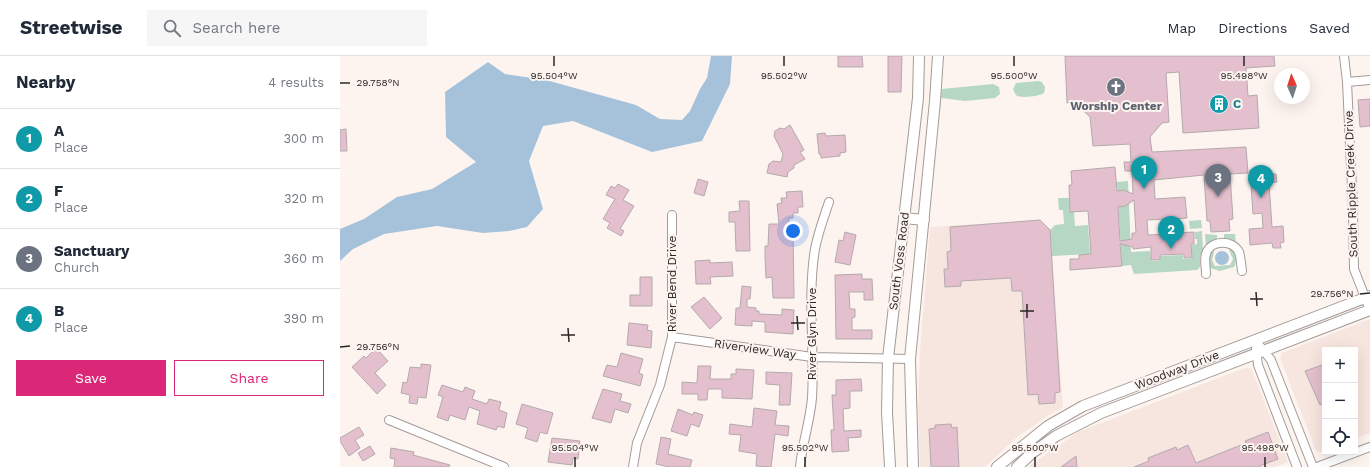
<!DOCTYPE html>
<html lang="en">
<head>
<meta charset="utf-8">
<style>
  :root { --surface:#fff; --page:#f6f6f7; --text:#1f2937; --muted:#747a83; --line:#e0e1e3; --accent:#db2777 }
  body { margin:0; font-family:"Work Sans",sans-serif; background:var(--page); color:var(--text) }
  .controls { position:absolute; right:12px; bottom:12px; display:grid; overflow:hidden; border-radius:0px; box-shadow:0 4px 16px #0002 }
  .controls button { width:36px; height:36px; display:grid; place-items:center; padding:0; border:0; border-bottom:1px solid var(--line); background:var(--surface); color:var(--text); font:20px sans-serif }
  .compass { position:absolute; left:934px; top:12px; width:36px; height:36px; border-radius:50%; background:var(--surface); box-shadow:0 4px 16px #0002; rotate:357deg }
  .you { position:absolute; left:453px; top:175px; width:14px; height:14px; margin:-10px; border:3px solid #fff; border-radius:50%; background:#1a73e8; box-shadow:0 0 0 6px #1a73e833 }
  .badge { display:grid; place-items:center; width:26px; height:26px; border-radius:50%; background:var(--accent); color:#fff; font-size:13px; font-weight:700 }
  .pin { position:absolute; translate:-50% -33px; filter:drop-shadow(0 1px 2px #0008) }
  .pin::after { content:''; position:absolute; top:21px; width:14px; height:12px; background:inherit; clip-path:polygon(0 0,100% 0,50% 100%) }
  .list { margin:0; padding:0; list-style:none }
  h2 { display:flex; justify-content:space-between; align-items:center; height:52px; margin:0; padding:0 16px; font-size:17px }
  h2 small { font-size:13px; font-weight:400; color:var(--muted) }
  .list li { display:grid; grid-template-columns:26px 1fr auto; gap:12px; align-items:center; box-sizing:border-box; height:60px; padding:0 16px; border-top:1px solid var(--line) }
  .list b { display:block; font-size:15px; white-space:nowrap }
  .list p { margin:0; font-size:13px; white-space:nowrap; color:var(--muted) }
  .list em { font-size:13px; font-style:normal; color:var(--muted) }
  .actions { display:flex; gap:8px; padding:12px 16px }
  .actions a { flex:1; padding:9px 0; border:1px solid var(--accent); border-radius:0px; text-align:center; font-size:14px; color:var(--accent) }
  .actions .main { background:var(--accent); color:#fff }
  .icon { flex:none; width:22px; height:22px; fill:none; stroke:currentColor; stroke-width:2; stroke-linecap:round; stroke-linejoin:round }
  .map { position:relative; flex:none; width:1030px; height:411px; overflow:hidden }
  header { display:flex; align-items:center; gap:24px; box-sizing:border-box; height:56px; padding:0 20px; background:var(--surface); border-bottom:1px solid var(--line) }
  header strong { font-size:19px }
  nav { display:flex; gap:22px; margin-inline-start:auto; font-size:14px }
  .search { width:280px; height:36px; background:var(--page); display:flex; align-items:center; gap:10px; box-sizing:border-box; padding:0 14px; border-radius:0px; color:var(--muted); font-size:15px }
  main { display:flex }
  aside { flex:1; background:var(--surface) }
  .map>svg:first-child { display:block }
  .built { fill:#f7e6df }
  .green { fill:#b6d7c3 }
  .water { fill:#a6c2db }
  .building { fill:#e4bfce; stroke:#b3aaae; fill-rule:evenodd }
  .lines { fill:none; stroke-linecap:round; stroke-linejoin:round }
  .minor-casing { stroke:#a39b97; stroke-width:10 }
  .major-casing { stroke:#a39b97; stroke-width:12 }
  .minor { stroke:#fff; stroke-width:8 }
  .major { stroke:#fff; stroke-width:10 }
  .ticks { fill:none; stroke:#2a2725; stroke-width:1.5 }
  .labels { text-anchor:middle; dominant-baseline:central; stroke-width:4; stroke-linejoin:round; paint-order:stroke }
  .culture-label { font-size:12px; font-weight:bold; fill:#0d838f; stroke:#fdf4f0; text-anchor:start }
  .worship-label { font-size:12px; font-weight:bold; fill:#5b616d; stroke:#fdf4f0 }
  .street-label { font-size:12px; fill:#2a2725; stroke:#fdf4f0 }
  .ticks-label { font-size:10px; text-anchor:middle; fill:#2a2725; stroke:#fdf4f0; stroke-width:4; stroke-linejoin:round; paint-order:stroke }
</style>
</head>
<body>
<header>
<strong>Streetwise</strong>
<div class="search"><svg class="icon" aria-label="search" viewBox="0 0 24 24"><circle cx="10" cy="10" r="6"/><path d="M15 15l6 6"/></svg>Search here</div>
<nav><a>Map</a><a>Directions</a><a>Saved</a></nav>
</header>
<main>
<aside>
<h2>Nearby<small>4 results</small></h2>
<ul class="list">
<li><span class="badge" style="background:#0f9aa8">1</span><div><b>A</b><p>Place</p></div><em>300 m</em></li>
<li><span class="badge" style="background:#0f9aa8">2</span><div><b>F</b><p>Place</p></div><em>320 m</em></li>
<li><span class="badge" style="background:#6b7280">3</span><div><b>Sanctuary</b><p>Church</p></div><em>360 m</em></li>
<li><span class="badge" style="background:#0f9aa8">4</span><div><b>B</b><p>Place</p></div><em>390 m</em></li>
</ul>
<div class="actions"><a class="main">Save</a><a>Share</a></div>
</aside>
<div class="map">
<svg width="1030" height="411" viewBox="0 0 1030 411">
  <rect width="100%" height="100%" fill="#fdf4f0"/>
  <!-- built -->
  <path class="built" d="M700,164l10,10 13,178 -11,5 -35,24 -32,30h-65l-2,-60 2,-55 10,-125z
    M1030,263v114l-15,6v-89h-30v100l-5,2 -4,-1 -36,-93 2,-5z
    M907,311l5,3 36,92 -12,5h-248l50,-35z"/>
  <!-- green -->
  <path class="green" d="M698,25l4,1 3,5 -1,6c-4,3 -24,6 -28,2 -1,-1 -2,-4 -3,-6l3,-6z
    M653,28l6,3 1,7 -5,4 -30,3 -24,-3 1,-9z
    M788,125l3,71 19,-1 1,10h9v-5l23,-1v4h9v-14l5,-1v-5h-2v-7l7,-1 1,19 -3,7v10l-3,3 -63,4 -3,-9 -9,1 -5,-84z
    M718,142h11l1,14h4l1,14 13,-1 2,29 -38,2 -2,-26 5,-5 9,-1 -1,-14h-4z
    M861,164l1,8 -12,1 -1,-8z
    M865,178l12,1v5l-11,7z
    M884,178h11l1,11 -12,-6z
    M890,192c5,5 8,12 4,19l-14,4 -10,-3c-3,-7 -1,-13 3,-18l1,2 -2,8 3,6 15,-1 3,-6 -4,-9z"/>
  <!-- water -->
  <path class="water" d="M371,0h21l-2,28 -28,57 -50,11 -79,-31 -30,5 -14,35 14,48 -16,18 -18,4 -26,2 -46,-7 -53,8 -31,15 -13,12v-32l24,-10 33,-22 35,-8 44,-27 -30,-25 -1,-45 43,-30 17,12 41,6 90,25 24,14 22,1 8,-9 10,-22 7,-11z
    M875 202a7 7 0 1 1 14 0a7 7 0 1 1-14 0Z"/>
  <!-- building -->
  <path class="building" d="M498,0h24l1,11h-25z
    M548,0h14l-1,36h-13z
    M725,0h209l1,10 -29,2 2,28 9,-1 2,33 -76,5 -4,-61 -13,1 3,49 -7,1 -12,14 2,15 94,-5 2,26 -18,1 3,45 -4,1 1,11 -19,1 -1,-11h-3l-3,-46 -50,5 1,19 30,-2 2,21 -10,1v14l17,-1v12h-3l1,14h-8v-4l-24,1v5h-9v-13l-18,2v-2l-13,-3 2,22 -52,4v-11h9v-4l12,-1 -3,-43 -18,1 -1,-27h3l-1,-14 44,-4 2,24 7,-1 9,4 -1,-23h-7l-1,-9h7l-1,-18 -37,2 -3,-29 -16,-15 -7,1zM794,144l2,33h-4v6l-12,2 -2,-34 7,-1zM828,163l1,15 -21,1 -1,-15z
    M1030,43v27l-10,1 -2,-27z
    M450,69l14,25 -4,2 5,7 -11,6v3l-6,4 -1,5 -20,-4 2,-9 4,-3 8,1 2,-8 -9,-18 1,-5 5,-3 4,1z
    M6,73l1,22h-7v-21z
    M485,77l1,3 19,-1 1,17 -6,1v3l-19,2v-3l-2,-1 -2,-20z
    M929,112v6h7l1,8 -8,1 3,44 11,-1 1,16 -4,1 1,5h-8l-1,-5 -22,2 -1,-16 14,-1 -1,-15 -9,1 -3,-44z
    M358,123l10,3 -4,14 -10,-3z
    M278,128l11,6 -6,10 11,6 -14,23 4,2 -3,5 -14,-8 3,-5 -7,-4 12,-20 -9,-4 5,-9 4,2z
    M462,135l1,16h-5v6h-5v5h-4v13h4l1,67h-21l-1,-21 -6,1 -1,-21v-11h3l1,-22h10l-2,-20 5,-1 -1,-5h6l-1,-6z
    M399,145h10l1,50h-14l-1,-29h-6v-10l11,-1z
    M700,164l10,10 10,162 -5,1v10l-16,1 -1,-10 -10,1 -6,-104h-10l-1,-13 -50,3v5l-16,1 -1,-18h4l-1,-17 4,-1 -1,-24z
    M505,176l11,3 -6,30 -15,-3 4,-22 4,1z
    M370,204v3l22,-1 1,14 -23,1 1,7h-15l-1,-23z
    M522,218v5h10l1,21h-9v-8h-15l1,17h5v8l-3,1v12h20v9h-36l-1,-64z
    M300,221h12v29h-22v-11h10z
    M402,230l9,1 -1,12h-3v8l9,1v3h3v3l23,1v-6l12,1 -1,24 -28,-2v-10l-13,-1v5l-17,-1 1,-17h4z
    M364,241l18,21 -12,11 -19,-22z
    M289,267l19,2 -1,5 5,1 -1,17 -24,-3z
    M36,292l12,13 -13,12 11,12 -9,9 -25,-27 12,-11 2,2z
    M281,297l22,6 -4,14 4,2 -3,11 -37,-10 4,-11 10,2z
    M81,308l10,1 -5,33 -8,-1 -1,7 -8,-1 1,-8 -9,-2 2,-11 4,1 3,-16 11,1z
    M985,308v39l-5,2 -15,-34z
    M358,310h13l-1,13h21v-5h5v-5l18,1 -2,29 -30,-1v-9h-14l-1,11h-9v-6h-16v-12l15,1z
    M426,316l26,1 -2,32h-11l1,-20 -14,-1z
    M521,323l1,12h-12v17l-7,1 1,22 17,-1v7l-13,1 1,13 -17,1 -1,-22h3l-2,-35h4v-15z
    M102,329l21,7 2,-5 10,4 -3,8 15,5 2,-5 12,3 -2,8 8,3 -3,15 -6,-2 -2,4 -19,-6 3,-13 -11,-4 -4,13 -15,-5 -2,6 -11,-4 6,-20 -5,-2z
    M263,333l19,5 -2,7 11,3 -3,9 -13,-4 -4,14 -19,-5z
    M182,348l31,9 -6,21 -7,-2 -3,10 -12,-4 3,-10 -12,-4z
    M414,352l23,3 -2,14 14,1 -1,10 -13,-2 -4,33 -15,-1 1,-12 -18,-3 2,-16 -12,-1 1,-10 22,3z
    M338,353l15,6 1,-3 9,3 -4,12 -8,-3 -4,12 -16,-5z
    M611,368l1,4 5,-1 2,40h-28l-2,-38 6,-1v-3z
    M19,371l5,8 -9,5 5,8 -11,8 -9,-15v-3z
    M928,376l10,27 -21,8h-123l15,-6 -1,-3 28,-11 1,3 11,-5 8,18 50,-20 -1,-2z
    M321,381l10,2 -3,15 24,6 -2,7h-21l-13,-3z
    M212,382l28,3 -2,18 -5,-1 -1,7 -24,-3z
    M30,390l5,8 -12,7 -5,-8z
    M51,392l23,4 -1,3 37,10 -1,2h-55l1,-8 -5,-1z
    M736,400l1,11h-16z"/>
  <g class="lines">
    <!-- minor casing -->
    <g class="minor-casing">
      <path id="minor" d="M1004,0l3,26 6,127 1,60 16,41
        M1007,26l23,-2
        M866,218c0,-7 -2,-13 0,-20 4,-14 26,-15 33,-2 2,6 2,13 3,19
        M332,281l140,20 98,2
        M915,284l16,20 42,107
        M916,293l2,16 39,102
        M49,364l115,47
        M293,411l4,-24 23,-58 12,-48v-122
        M460,411c2,-23 10,-45 12,-69 3,-49 -5,-100 3,-149 3,-16 9,-32 14,-47
        M977,411l53,-20"/>
    </g>
    <!-- major casing -->
    <g class="major-casing">
      <path id="major" d="M564,162l20,2
        M550,411l-3,-55 1,-54 30,-260 1,-42
        M573,411l-3,-108 25,-258 3,-45
        M657,411l51,-41 35,-20 287,-110
        M677,411l15,-14 24,-17 45,-23 269,-103"/>
    </g>
    <!-- minor -->
    <use href="#minor" class="minor"/>
    <!-- major -->
    <use href="#major" class="major"/>
  </g>
  <!-- ticks -->
  <path class="ticks" d="M214,0v10M444,0v10M674,0v10M904,0v10M0,27h10M916,236l1,14M1020,238l10,-1M910,243h13M687,248v14M680,255h14M457,260l1,14M451,267h14M228,272l1,14M221,279h14M0,291l10,-1M235,401v10M465,401v10M695,401v10M925,401v10"/>
  <!-- icons -->
  <defs>
    <g id="church-disc" transform="scale(1)"><circle r="9.5" fill="#6b7280" stroke="#fdf4f0"/><path d="M-1.2-6h2.4v3.5h3.3v2.4h-3.3V6h-2.4V-.1h-3.3v-2.4h3.3Z" fill="#fff"/></g>
    <g id="building-disc" transform="scale(1)"><circle r="9.5" fill="#0f9aa8" stroke="#fdf4f0"/><path d="M-4-6H4V6H1V3H-1V6H-4ZM-2.5-4.3h1.7v1.8h-1.7ZM.8-4.3h1.7v1.8H.8ZM-2.5-1h1.7V.8h-1.7ZM.8-1h1.7V.8H.8Z" fill="#fff"/></g>
  </defs>
  <g fill-rule="evenodd">
    <use href="#church-disc" x="776" y="31"/>
    <use href="#building-disc" x="879" y="48"/>
  </g>
  <g class="labels">
    <!-- culture labels -->
    <g class="culture-label">
      <text x="893" y="48">C</text>
    </g>
    <!-- worship labels -->
    <g class="worship-label">
      <text x="776" y="50">Worship Center</text>
    </g>
    <!-- street labels -->
    <g class="street-label">
      <text transform="translate(1011 128) rotate(-92)">South Ripple Creek Drive</text>
      <text transform="translate(559 205) rotate(-83)">South Voss Road</text>
      <text transform="translate(332 228) rotate(-90)">River Bend Drive</text>
      <text transform="translate(472 278) rotate(-90)">River Glyn Drive</text>
      <text transform="translate(415 293) rotate(8)">Riverview Way</text>
      <text transform="translate(837 314) rotate(-21)">Woodway Drive</text>
    </g>
  </g>
  <g class="ticks-label">
    <text x="214" y="23">95.504°W</text>
    <text x="444" y="23">95.502°W</text>
    <text x="674" y="23">95.500°W</text>
    <text x="904" y="23">95.498°W</text>
    <text x="38" y="30">29.758°N</text>
    <text x="992" y="241">29.756°N</text>
    <text x="38" y="294">29.756°N</text>
    <text x="235" y="395">95.504°W</text>
    <text x="465" y="395">95.502°W</text>
    <text x="695" y="395">95.500°W</text>
    <text x="925" y="395">95.498°W</text>
  </g>
</svg>
<div class="controls">
<button>+</button>
<button>−</button>
<button><svg class="icon" aria-label="locate" viewBox="0 0 24 24"><circle cx="12" cy="12" r="6"/><path d="M12 2v4M12 18v4M2 12h4M18 12h4"/></svg></button>
</div>
<svg class="compass" viewBox="-18 -18 36 36"><path d="M0-13l5 13h-10z" fill="#e53935"/><path d="M0 13l5-13h-10z" fill="#747a83"/></svg>
<div class="you"></div>
<div class="pin badge" style="left:804px;top:133px;background:#0f9aa8">1</div>
<div class="pin badge" style="left:831px;top:193px;background:#0f9aa8">2</div>
<div class="pin badge" style="left:878px;top:141px;background:#6b7280">3</div>
<div class="pin badge" style="left:921px;top:142px;background:#0f9aa8">4</div>
</div>
</main>
</body>
</html>
